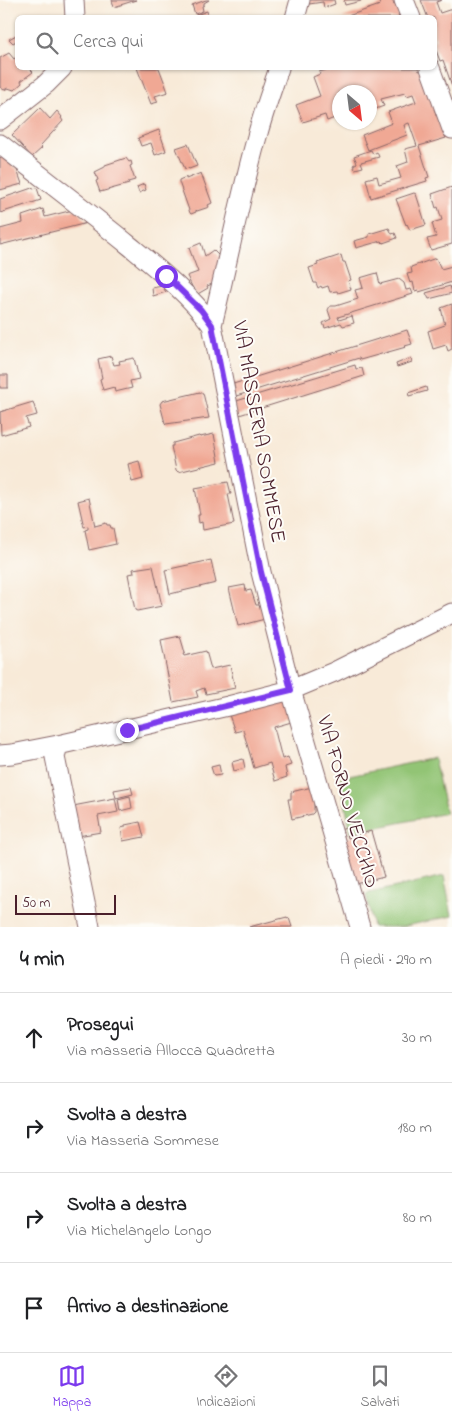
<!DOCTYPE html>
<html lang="it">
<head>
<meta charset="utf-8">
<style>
  :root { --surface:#fff; --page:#f2f2f2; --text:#202124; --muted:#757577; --line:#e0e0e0; --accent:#7c3aed }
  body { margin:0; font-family:"Indie Flower",sans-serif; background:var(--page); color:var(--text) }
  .compass { position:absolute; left:332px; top:85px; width:45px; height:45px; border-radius:50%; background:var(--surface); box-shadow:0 1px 4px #0004; rotate:152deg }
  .scale { position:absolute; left:15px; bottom:12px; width:101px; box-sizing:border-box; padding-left:5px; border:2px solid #4a1f2b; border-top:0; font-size:14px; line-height:18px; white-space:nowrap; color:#4a1f2b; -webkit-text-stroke:4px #fdfcf7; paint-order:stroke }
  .stop { position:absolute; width:15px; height:15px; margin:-11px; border:4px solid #7c3aed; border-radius:50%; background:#fff }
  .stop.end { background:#7c3aed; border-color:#fff; box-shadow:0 1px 5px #0008 }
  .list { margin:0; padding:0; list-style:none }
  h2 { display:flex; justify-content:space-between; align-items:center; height:65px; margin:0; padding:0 20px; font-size:21px }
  h2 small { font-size:16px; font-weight:400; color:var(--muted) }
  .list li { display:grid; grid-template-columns:32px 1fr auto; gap:15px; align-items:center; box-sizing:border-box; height:90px; padding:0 20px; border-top:1px solid var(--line) }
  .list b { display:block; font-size:19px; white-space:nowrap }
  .list p { margin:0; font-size:16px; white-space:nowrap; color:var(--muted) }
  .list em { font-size:16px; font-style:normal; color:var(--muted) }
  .icon { flex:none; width:28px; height:28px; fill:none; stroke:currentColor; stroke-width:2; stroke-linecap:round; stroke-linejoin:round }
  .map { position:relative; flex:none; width:452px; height:927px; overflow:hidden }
  .search { position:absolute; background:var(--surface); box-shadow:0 1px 4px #0004; left:15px; right:15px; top:15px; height:55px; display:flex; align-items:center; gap:12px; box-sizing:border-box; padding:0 18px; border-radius:8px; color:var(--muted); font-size:19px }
  .sheet { height:425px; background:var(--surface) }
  nav { display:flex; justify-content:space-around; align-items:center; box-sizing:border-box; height:70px; border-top:1px solid var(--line); background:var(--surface); font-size:14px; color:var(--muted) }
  nav a { display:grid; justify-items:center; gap:2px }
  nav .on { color:var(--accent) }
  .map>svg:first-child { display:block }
  .green { fill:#92c474; stroke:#6e7250 }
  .building { fill:#f0a894 }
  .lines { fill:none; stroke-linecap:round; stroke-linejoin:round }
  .minor-casing { stroke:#876668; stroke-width:21 }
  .minor { stroke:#fff; stroke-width:19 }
  .route { stroke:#7c3aed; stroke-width:6 }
  .labels { text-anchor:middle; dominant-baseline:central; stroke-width:4; stroke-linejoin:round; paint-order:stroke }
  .street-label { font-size:21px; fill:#4a1f2b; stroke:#fdfcf7 }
</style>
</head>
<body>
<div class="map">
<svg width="452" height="927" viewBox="0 0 452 927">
  <rect width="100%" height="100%" fill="#fdfcf7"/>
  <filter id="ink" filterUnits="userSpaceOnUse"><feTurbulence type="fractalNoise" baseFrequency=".02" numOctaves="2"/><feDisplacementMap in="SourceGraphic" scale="10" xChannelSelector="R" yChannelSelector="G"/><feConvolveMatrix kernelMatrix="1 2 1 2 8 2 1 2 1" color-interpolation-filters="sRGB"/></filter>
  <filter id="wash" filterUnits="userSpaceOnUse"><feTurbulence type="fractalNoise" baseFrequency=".0096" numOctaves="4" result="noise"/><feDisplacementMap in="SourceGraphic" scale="20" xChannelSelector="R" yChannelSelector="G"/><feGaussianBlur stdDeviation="1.12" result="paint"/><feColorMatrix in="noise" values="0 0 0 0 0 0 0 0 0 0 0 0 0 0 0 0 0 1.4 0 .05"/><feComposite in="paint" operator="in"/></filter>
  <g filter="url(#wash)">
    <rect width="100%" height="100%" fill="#f8ead8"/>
    <!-- green -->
    <path class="green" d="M434,758l12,55 -95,20 -11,-55z
      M444,876l8,40 -51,11h-28l-7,-33z"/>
    <g id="blocks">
      <!-- building -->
      <path class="building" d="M112,0h24l-22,7z
        M206,0h3l-5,3v2l-2,1 1,5 -8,3 -3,-9z
        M303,0h31l1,4 -11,4 -1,-6 -21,3z
        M345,0h16v1l-16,4 -1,-4z
        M378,0h14l2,4 2,-1 4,10 -2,1 1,4h-57l38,-13z
        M421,0h21l-6,2 4,11 12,-4v77l-9,-26 -3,1 -6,-16v-5h2l-2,-5v-17h-6z
        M207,11l2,7h-12l-1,-3z
        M18,34v6l-5,3 -4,-4z
        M9,53l5,6 4,-3v12h11l4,4 -12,9 1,2 -8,7 -6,-2 -4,2 -4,-3v-29z
        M137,68h22l9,24 -13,4 3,6 -7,2z
        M333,68h85l1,3 2,-1 15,38 -2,1 11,27 1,2 -27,8 10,31 -3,1 1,3 -56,17 -5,-19 11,-3 2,8 22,-6 -4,-12 11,-4 -3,-13 12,-3 -8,-23 -5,2 3,10 -39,15 -6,-15 30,-12 -4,-11 28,-10 -3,-8 -6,2 -2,-3 -24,6 3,7 -14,5v-19h-30v24l-13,5 -2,-6 -22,7 -7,-17 24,-9 -7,-19 7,-3 -1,-2z
        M40,108l10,11 7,-8 5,6 -1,1 2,3 -23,25 2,2 -10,9 -20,-22z
        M159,130l7,21 -11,4 -4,-12 -10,3 -3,-8z
        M188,144l9,22 -8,3 -1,-1 -3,1 -9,-21z
        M371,150l2,4 4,-2 2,5 -18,5 2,5 -8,2 -2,-4 4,-2 -3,-7z
        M0,152l11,8 2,8 3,-1 6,17 -22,6z
        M126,158l3,4 2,-1 1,4 -2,1 5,14 -7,2 1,2 -29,8 -4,-11 2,-1 -3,-8 10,-5v-2z
        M201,173l11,30 -4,2 1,2 -12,4 -1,-1v2l-5,2 -1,-1 -11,-31v-2l7,-3v2z
        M144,184l2,6 -7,3 -2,-6z
        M452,187v57l-21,6 -4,-11 9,-2 -4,-14 10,-3 -4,-13 -2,1 -4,-14z
        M32,188l1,1 4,-1 4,12 -41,13v-14z
        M414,193l2,1 10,31 -16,5 -3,-6 -1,1 -10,-26z
        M43,209l2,8 32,-8 10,14 -87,22v-16l23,-6 -1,-7z
        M389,228l3,6 3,-1 2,5 -14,5 -2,-2 -25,7 -2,-7 15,-4v-3z
        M201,243l4,13 8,-6 8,8 -6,25 -8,3 1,2 -12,7 -9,-19 11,-4 -9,-24z
        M341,255l2,7h2l6,18 -3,1 3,8 -13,4 -1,-2 -7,1 -2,-6 -6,2 -1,-2 -3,2 -2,-5h-2l-5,-15 9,-3 -1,-2z
        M436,258l5,11 11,-3v16l-33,10 -1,-2 -3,1 -2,-9 -3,1 -3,-9 5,-1 -1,-6z
        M377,273l3,11 19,-5 5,4 2,7 5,-1 2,5 -75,23 1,3 13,-4 2,7 -11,3 -2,-3 -16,5 -2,-5 8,-4 -3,-9 2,-4h6l22,-7 -3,-9 8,-2 -3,-10z
        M162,286l4,6 -13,4 -1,-8z
        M450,286l2,7 -23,6 -3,-6z
        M452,304v45l-4,2 -2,-6 -13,4 -5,-18 17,-6 -4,-17z
        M407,330l5,14 -7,2 1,1 -46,13 -1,-2 -126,39 -3,-12z
        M111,356l3,9 6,-1 -1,-3 15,-3 5,21 -9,2 2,7 -17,4 -1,-5 -11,3 -3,-11 2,-1 -4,-19z
        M411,358l1,4 -15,5 -1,-3z
        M355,365l1,4 6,-1 2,8 -128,40 -3,-14z
        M0,375h8v13h-8z
        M426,387l1,4 -18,5 -1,-3z
        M200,392v1h3l6,25 -43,6 -1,-1 -5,-19 2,-3z
        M33,402l4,13 -11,3 3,9 -28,8 -1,-23z
        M214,434l5,28 -41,10 -2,-2 -5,-24h2v-3l26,-7 1,1z
        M139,461l4,18 -11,3 -4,-18z
        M228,482l3,12h-3l6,30 -31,6 -1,-8 -3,1 -1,-8h2l-5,-27z
        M89,498l6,28 11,-3 1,2h3l1,3h2l3,16 -27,6 -4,-20 3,-1v-3l-4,1 -6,-26z
        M211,560l5,23 -46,11 -5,-24z
        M153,566l9,40 -25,5 -2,-1 -7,-36 6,-1 -1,-4z
        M245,585l1,6 5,-1 5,15h3l3,2 3,12 -27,7 -9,-38z
        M180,636l5,17 -2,1 1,2 22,-5 5,18 19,-4 5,23 -29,6 -2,-6 -8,3 2,6 -25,5 -12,-62z
        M286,695l9,26 -21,6 8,32 6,-2 3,8 -6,2 2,10 -12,4 -5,-18 -16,5 -11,-38 -8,2 -7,-20z
        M243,759l2,9 -11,3 -2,-9z
        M219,765l2,10 -7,1 -3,-9z
        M131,787l2,7 -17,4 -2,-8z
        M312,787l4,16 -2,1v8l-2,2 -20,5 -4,-20h3v-7z
        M130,796l2,12 -12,3 -2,-12z
        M115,798l3,14 -20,4 3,16 -23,4 -5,-30z
        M140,822l4,15 -21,4 -2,-13 4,-1v-2z
        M346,828l2,10 23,-7 13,46 -32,8 -15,-54z
        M287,917v2l2,-1 3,9h-43z"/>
    </g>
  </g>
  <g filter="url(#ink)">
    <use href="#blocks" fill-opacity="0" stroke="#876668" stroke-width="1"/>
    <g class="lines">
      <!-- minor casing -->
      <g class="minor-casing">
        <path id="minor" d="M74,0l1,18
          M404,0l7,18
          M295,18l5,-18
          M279,68c-7,21 -15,43 -21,65 -18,63 -30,128 -46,192l49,247 30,118 69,237
          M430,68l22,61
          M0,120l46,-36 16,-16
          M0,144c43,34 87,67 130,102 29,24 59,48 82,79
          M58,745l-3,12 35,170
          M0,755l12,-1 46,-9 170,-39 63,-16 43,-18 118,-59"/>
      </g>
      <!-- minor -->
      <use href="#minor" class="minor"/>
    </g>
  </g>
  <g class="lines" filter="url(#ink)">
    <!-- route -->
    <path class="route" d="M127,730l164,-40 -30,-118 -49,-247 -11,-15 -35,-34"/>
  </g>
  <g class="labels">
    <!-- street labels -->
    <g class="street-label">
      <text transform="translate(258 432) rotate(80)">VIA MASSERIA SOMMESE</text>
      <text transform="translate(347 802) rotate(74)">VIA FORNO VECCHIO</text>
    </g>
  </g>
</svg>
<svg class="compass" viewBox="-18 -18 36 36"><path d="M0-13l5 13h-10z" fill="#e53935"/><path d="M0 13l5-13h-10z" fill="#757577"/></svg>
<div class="scale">50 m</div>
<div class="stop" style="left:166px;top:276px"></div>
<div class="stop end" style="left:127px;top:730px"></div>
<div class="search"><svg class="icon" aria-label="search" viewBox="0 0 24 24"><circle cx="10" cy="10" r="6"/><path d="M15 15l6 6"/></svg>Cerca qui</div>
</div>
<section class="sheet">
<h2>4 min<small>A piedi · 290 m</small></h2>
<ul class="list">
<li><svg class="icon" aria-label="ahead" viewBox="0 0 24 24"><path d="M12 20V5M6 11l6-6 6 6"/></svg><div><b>Prosegui</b><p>Via masseria Allocca Quadretta</p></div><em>30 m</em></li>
<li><svg class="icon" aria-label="right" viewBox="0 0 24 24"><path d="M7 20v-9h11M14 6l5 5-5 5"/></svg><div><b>Svolta a destra</b><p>Via Masseria Sommese</p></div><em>180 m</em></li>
<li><svg class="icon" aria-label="right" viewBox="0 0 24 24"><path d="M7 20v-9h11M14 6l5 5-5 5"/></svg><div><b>Svolta a destra</b><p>Via Michelangelo Longo</p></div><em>80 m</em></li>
<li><svg class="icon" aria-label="arrive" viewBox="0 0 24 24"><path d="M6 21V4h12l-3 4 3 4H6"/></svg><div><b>Arrivo a destinazione</b></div></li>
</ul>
</section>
<nav>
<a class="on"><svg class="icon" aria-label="map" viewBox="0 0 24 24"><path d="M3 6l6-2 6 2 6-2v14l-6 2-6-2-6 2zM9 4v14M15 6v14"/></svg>Mappa</a>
<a><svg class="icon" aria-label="directions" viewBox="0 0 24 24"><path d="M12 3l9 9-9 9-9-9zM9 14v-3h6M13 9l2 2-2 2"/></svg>Indicazioni</a>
<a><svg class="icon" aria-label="saved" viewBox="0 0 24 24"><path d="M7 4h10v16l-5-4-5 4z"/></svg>Salvati</a>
</nav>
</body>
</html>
